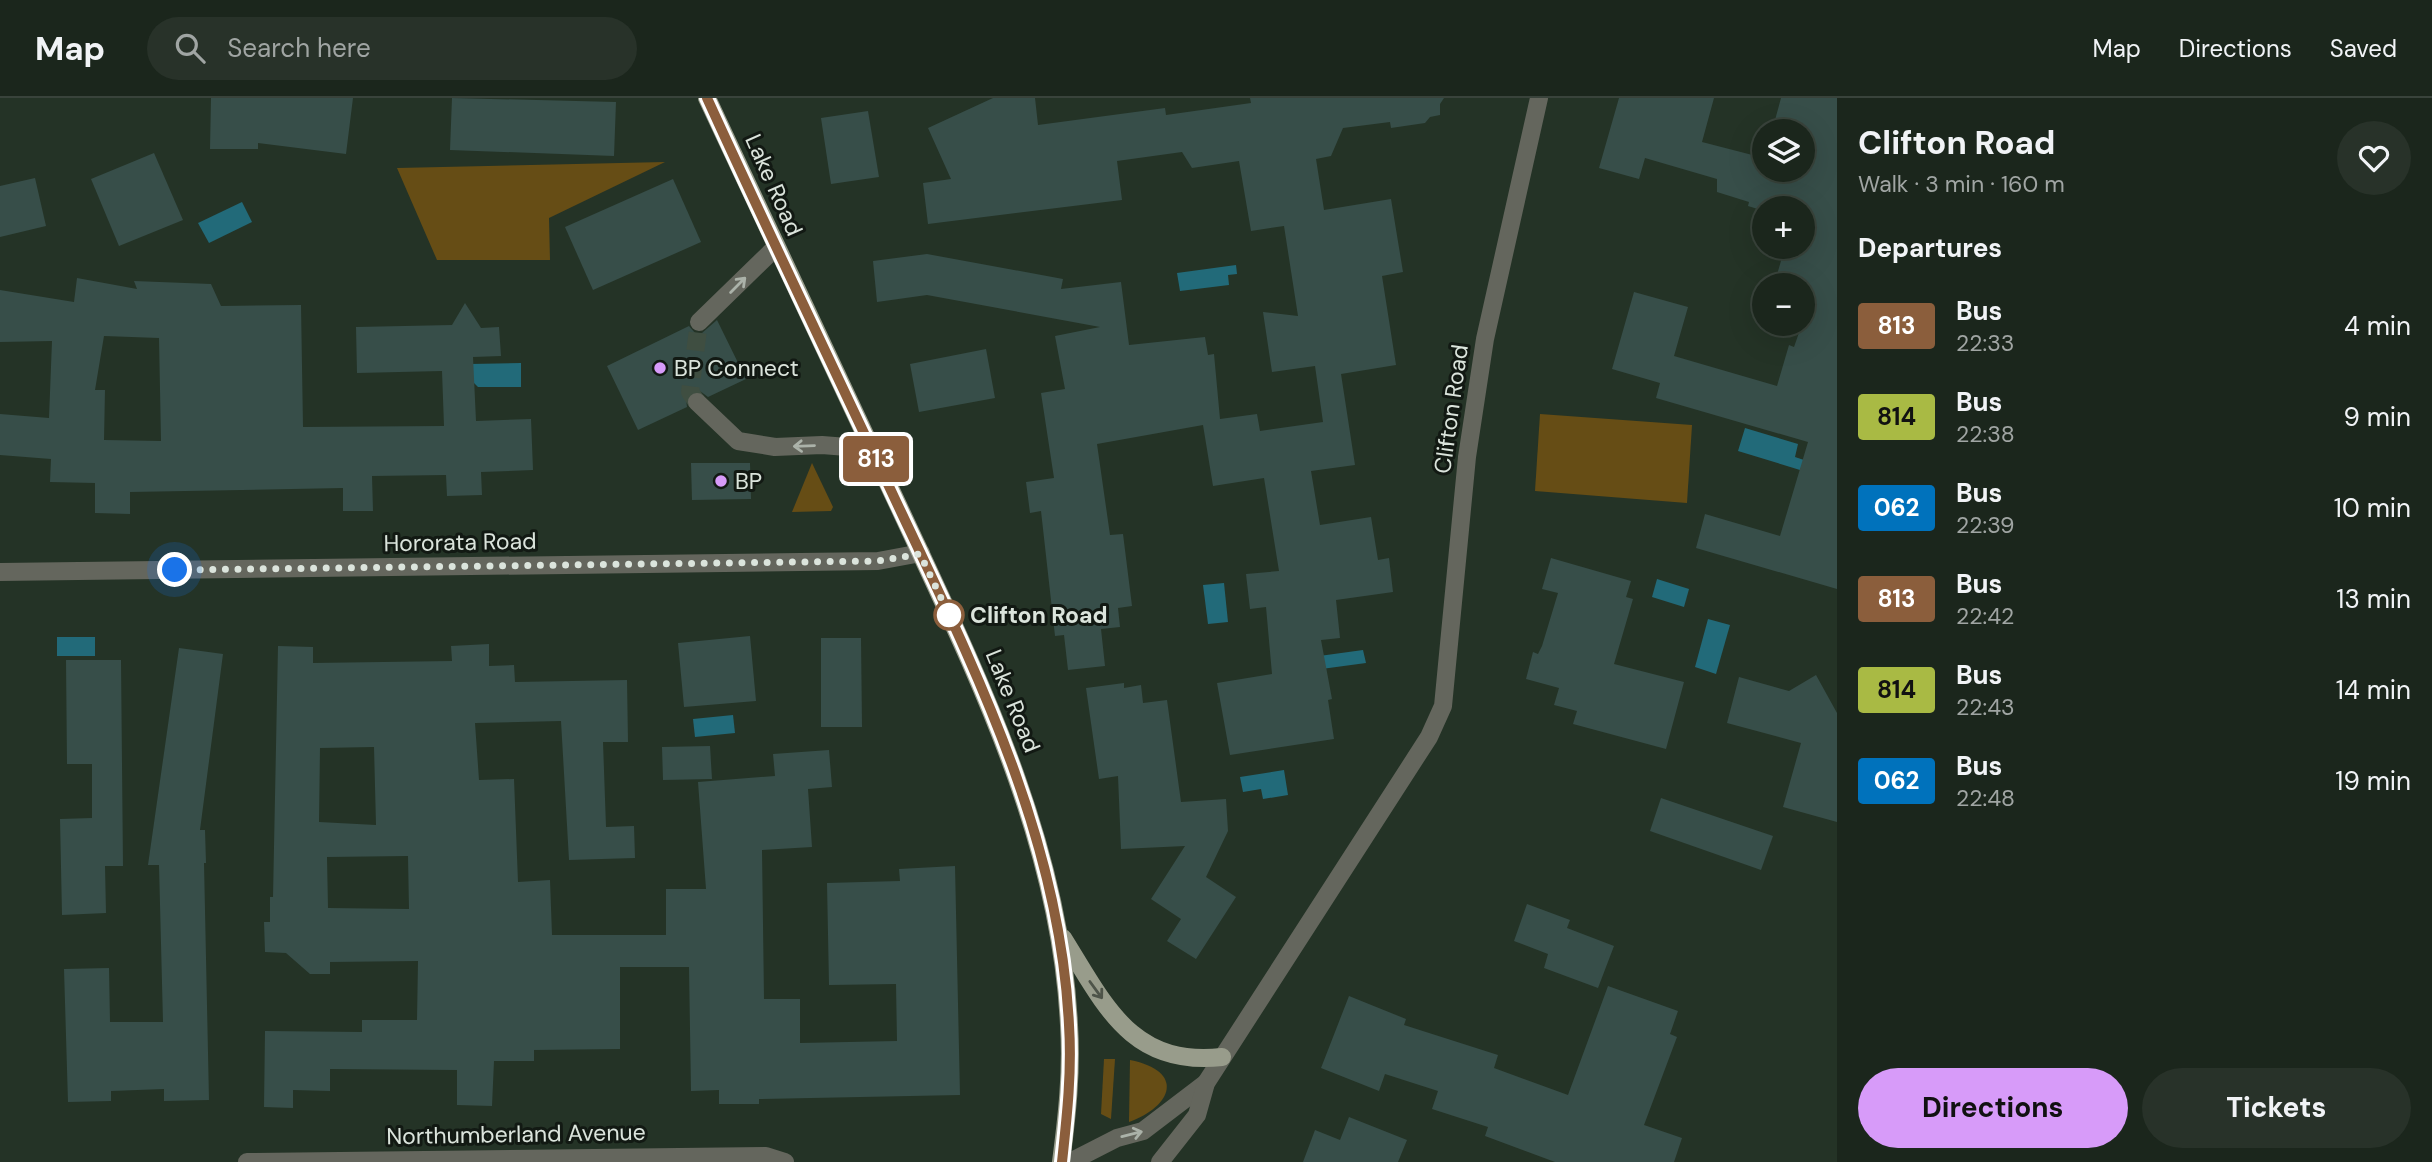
<!DOCTYPE html>
<meta charset="utf-8">
<style>
:root{--surface:#1b261c;--page:#283229;--text:#f1f3f6;--muted:#a0a5a3;--line:#39433b;--accent:#d79bf9}
body{margin:0;font-family:"DM Sans",sans-serif;background:var(--page);color:var(--text);height:100vh;display:flex;flex-direction:column;font-size:26px;white-space:nowrap}
*{box-sizing:border-box;margin:0}
p{font-size:23px;color:var(--muted)}
.icon{flex:none;width:38px;height:38px;fill:none;stroke:currentColor;stroke-width:2;stroke-linecap:round;stroke-linejoin:round}
.map{position:relative;flex:1;overflow:hidden}
.panel{display:flex;flex-direction:column;background:var(--surface);width:595px}
.panel>*{flex:none}
.badge{padding:0 14px;border-radius:5px;font-size:24px;line-height:46px}
.buttons{position:absolute;left:1752px;top:21px;display:grid;gap:14px}
.buttons a{display:grid;place-items:center;width:63px;height:63px;border-radius:50%;background:var(--surface);box-shadow:0 7px 28px #0002,0 0 0 2px var(--line);font-size:35px}
.you{position:absolute;width:35px;height:35px;margin:-18px;border:5px solid #fff;border-radius:50%;background:#1a73e8;box-shadow:0 0 0 10px #1a73e833}
.map>.badge{position:absolute;translate:-50% -50%;box-shadow:0 0 0 4px #fff}
h2{padding:0 21px;font-size:26px;line-height:63px}
.round{display:grid;place-items:center;flex:none;width:74px;height:74px;border-radius:37px;background:var(--page)}
.headline{display:flex;align-items:center;justify-content:space-between;height:119px;padding:0 21px}
h1{font-size:33px;font-weight:700;line-height:52px}
.cta{display:flex;gap:14px;margin-top:auto;padding:14px 21px}
.cta a{flex:1;height:80px;border-radius:42px;background:var(--accent);color:#111;font-size:28px;font-weight:700;line-height:80px;text-align:center}
.cta a+a{background:var(--page);color:var(--text)}
ul{padding:0;list-style:none}
li{display:flex;align-items:center;gap:21px;height:91px;padding:0 21px}
li div{flex:1}
li b{display:block;font-size:26px}
li em{font-style:normal}
li .badge{min-width:77px;font-weight:700;text-align:center}
header{display:flex;align-items:center;gap:42px;box-sizing:border-box;height:98px;padding:0 35px;background:var(--surface);border-bottom:2px solid var(--line)}
header strong{font-size:33px}
nav{display:flex;gap:38px;margin-inline-start:auto;font-size:24px}
.search{width:490px;height:63px;background:var(--page);display:flex;align-items:center;gap:18px;box-sizing:border-box;padding:0 24px;border-radius:38px;color:var(--muted);font-size:26px}
main{display:flex;flex:1;min-height:0}
.map>svg:first-child{display:block}
.green{fill:#664d15}
.water{fill:#226a79}
.building{fill:#374e49;fill-rule:evenodd}
.lines{fill:none;stroke-linecap:round;stroke-linejoin:round}
.minor-tunnel{stroke:#3f4e41;stroke-width:18;stroke-dasharray:18 9;stroke-linecap:butt}
.minor{stroke:#64665d;stroke-width:18}
.major{stroke:#989c8b;stroke-width:18}
.oneway{stroke:#abb2a9}
.oneway2{stroke:#4e5449}
.line-casing{stroke:#fff;stroke-width:16}
.line{stroke:#8b5e3c;stroke-width:10}
.walk{stroke:#dbe4dc;stroke-width:7;stroke-dasharray:0 12.6}
.poi-dot{fill:#d79bf9;stroke:#121913;stroke-width:2.5}
.stop-dot{fill:#fff;stroke:#8b5e3c;stroke-width:3.5}
.labels{text-anchor:middle;stroke-width:6;stroke-linejoin:round;paint-order:stroke}
.street-label{font-size:23px;fill:#dbe4dc;stroke:#121913}
.poi-label{font-size:23px;fill:#dbe4dc;stroke:#121913;text-anchor:start}
.stop-label{font-size:23px;font-weight:bold;fill:#dbe4dc;stroke:#121913;text-anchor:start}
</style>
<header>
<strong>Map</strong>
<div class="search"><svg class="icon" aria-label="search" viewBox="0 0 24 24"><circle cx="10" cy="10" r="6"/><path d="M15 15l6 6"/></svg>Search here</div>
<nav><a>Map</a><a>Directions</a><a>Saved</a></nav>
</header>
<main>
<div class="map">
<svg width="1837" height="1064" viewBox="0 0 1837 1064">
<rect width="100%" height="100%" fill="#243326"/>
<!-- green -->
<g class="green">
<path d="M665,64L549,120L550,162H437L397,70Z"/>
<path d="M1540,316L1692,327L1687,405L1535,393Z"/>
<path d="M812,365L833,409L831,413L792,414Z"/>
<path d="M1104,961H1115L1111,1021L1101,1016Z"/>
<path d="M1130,962C1185,973 1173,1008 1129,1024Z"/>
</g>
<!-- water -->
<g class="water">
<path d="M242,104L252,124L209,145L198,125Z"/>
<path d="M1236,167L1237,176L1228,177L1229,187L1180,193L1177,175Z"/>
<path d="M521,265V289H478L470,281V266Z"/>
<path d="M1745,330L1798,346L1795,359L1804,362L1800,372L1738,353Z"/>
<path d="M1657,481L1689,491L1684,509L1652,499Z"/>
<path d="M1224,485L1228,524L1208,526L1203,487Z"/>
<path d="M1708,521L1730,527L1716,576L1695,569Z"/>
<rect x="57" y="539" width="38" height="19"/>
<path d="M1363,552L1366,565L1314,572L1312,559Z"/>
<path d="M733,617L735,635L695,639L693,621Z"/>
<path d="M1284,672L1288,697L1263,701L1261,691L1243,694L1240,679Z"/>
</g>
<!-- building -->
<g class="building">
<path d="M211,0H353L346,56L258,45V51H210Z"/>
<path d="M452,0L616,4L614,58L450,52Z"/>
<path d="M993,0H1035L1038,27L1165,10L1166,17L1251,5L1250,0H1444L1440,6V17L1430,19L1425,25L1391,30L1390,24L1343,30L1331,58L1316,61L1324,112L1391,101L1403,174L1382,178L1396,267L1341,276L1355,367L1311,373L1320,427L1371,419L1378,462L1389,460L1393,494L1336,502L1340,540L1321,542L1332,601L1328,602L1334,641L1230,657L1217,585L1272,576L1266,509L1250,511L1246,476L1279,473L1264,380L1213,388L1203,327L1097,346L1110,437L1123,436L1132,508L1118,510L1120,529L1101,531L1105,568L1068,572L1064,537L1055,538L1041,413L1030,415L1026,384L1054,380L1041,295L1065,291L1055,238L1100,229L927,197L877,204L873,163L927,156L1063,181L1061,191L1121,184L1129,247L1205,239L1208,257L1214,256L1220,321L1257,316L1260,333L1323,324L1315,268L1272,274L1263,214L1298,218L1284,128L1251,133L1239,63L1192,70L1182,54L1117,63L1122,102L928,126L923,85L951,81L928,30Z"/>
<path d="M1619,0H1714L1702,44L1764,60V72H1802V33H1772L1781,0H1837V491L1696,450L1705,416L1780,438L1808,344L1656,300L1660,285L1612,271L1634,194L1688,209L1674,258L1777,288L1789,247L1794,249L1802,226L1811,187H1774L1785,149H1802V110L1764,113L1748,108L1749,104L1717,94V81L1645,60L1639,81L1599,70Z"/>
<path d="M868,13L879,79L831,86L821,20Z"/>
<path d="M154,55L183,122L119,148L91,81Z"/>
<path d="M35,80L46,128L0,139V88Z"/>
<path d="M673,81L701,144L593,192L565,129Z"/>
<path d="M77,180L137,191L134,183L211,186L221,208L301,207L303,329L444,328L442,273L357,275L356,229L452,227L465,205L481,230L499,229L501,258L473,259L476,323L531,321L533,372L481,374L482,397L447,398L446,377L372,378L373,413H343V390L130,394V416L95,415V385L50,384L51,361L0,357V316L49,320L52,243L0,244V192L74,204ZM104,238L159,240L161,343L104,342L105,292H95Z"/>
<path d="M717,222L746,281L708,299L700,293H693L686,301L687,309L638,332L607,268L689,228L695,235H702Z"/>
<path d="M986,251L995,300L919,314L910,266Z"/>
<path d="M691,365H750L751,401L692,402Z"/>
<path d="M1551,460L1631,483L1626,499L1633,501L1614,566L1684,584L1666,651L1573,626L1577,613L1554,607L1559,590L1526,581L1533,554L1538,556L1542,548L1558,495L1542,491Z"/>
<path d="M750,538L756,603L684,609L678,545Z"/>
<path d="M821,540H861L862,629H821Z"/>
<path d="M489,546V568L514,567L515,584L627,582L628,644H603L606,729L634,728L635,760L569,762L561,623L475,625L479,682L514,681L518,784L550,782L552,837H666V791H706L698,684L775,678L773,656L829,652L832,689L808,691L812,749L762,752L764,901H800V945L897,943L896,886L829,887L827,785L900,783L899,771L955,768L960,997L759,1001V1006H719V992L691,993L689,869H620V951L534,952V963H494L492,1008L457,1007V972L330,971V993L293,992V1010L264,1009L265,933L362,934V922H417L418,863L330,864V876H310L286,855L265,854L264,824H270V799H273L278,548L313,549V565L452,563L451,548ZM374,649L376,727L319,724L320,650ZM408,758L409,811L328,810L327,759Z"/>
<path d="M179,550L223,556L200,732H205L206,765H204L209,1002L164,1003V991L111,993V1003L68,1004L64,871L109,870L110,924H163L159,767H148Z"/>
<path d="M66,562H121L123,768H105L106,815L62,817L60,721L92,720V666H67Z"/>
<path d="M1816,577L1837,615V724L1783,709L1801,645L1727,625L1739,579L1789,593Z"/>
<path d="M1124,585V590L1141,587L1143,605L1167,602L1181,704L1226,701L1228,733L1206,779L1236,799L1196,861L1167,843L1181,821L1151,801L1185,748L1121,751L1118,678L1099,681L1086,590Z"/>
<path d="M710,648L712,681L663,682L662,649Z"/>
<path d="M1661,700L1773,738L1761,772L1650,733Z"/>
<path d="M1527,806L1570,822L1567,830L1614,848L1598,890L1544,870L1548,856L1514,843Z"/>
<path d="M1608,888L1678,913L1670,936L1677,939L1644,1027L1682,1040L1674,1064H1555L1485,1038L1488,1029L1432,1011L1438,993L1385,976L1379,993L1321,970L1349,898L1406,921L1404,927L1498,957L1494,970L1568,997Z"/>
<path d="M1349,1019L1407,1042L1398,1064H1303L1315,1032L1340,1042Z"/>
</g>
<g class="lines">
<!-- minor-tunnel -->
<path class="minor-tunnel" d="M697,304L690,294L699,224"/>
<!-- minor -->
<g class="minor">
<path d="M699,224L775,150"/>
<path d="M697,304L738,343L775,349L822,347L872,351"/>
<path d="M0,474L878,463L921,455"/>
<path d="M247,1064L766,1058L785,1064"/>
<path d="M1070,1064L1117,1040L1143,1033L1206,985"/>
<path d="M1160,1064L1197,1017L1206,985L1429,639L1443,608L1467,359L1485,241L1539,0"/>
</g>
<!-- major -->
<g class="major">
<path d="M707,0C770,137 835,273 899,409C976,575 1060,741 1069,927C1072,973 1067,1018 1061,1064"/>
<path d="M1063,840C1105,907 1131,969 1222,959"/>
</g>
</g>
<!-- one-way arrows -->
<defs><path id="oneway-shaft" d="M-6 0H5M1.5-3L5.5 0L1.5 3" fill="none" stroke-width="1.6" stroke-linecap="round" stroke-linejoin="round" transform="scale(1.75)"/></defs>
<g class="oneway">
<use href="#oneway-shaft" transform="translate(738 187) rotate(-45)"/>
<use href="#oneway-shaft" transform="translate(804 348) rotate(178)"/>
<use href="#oneway-shaft" transform="translate(1132 1036) rotate(-14)"/>
</g>
<use class="oneway2" href="#oneway-shaft" transform="translate(1096 892) rotate(54)"/>
<g class="lines">
<defs>
<path id="line" d="M707,0C768,134 832,266 894,399C973,567 1060,738 1069,927C1072,973 1067,1018 1062,1064"/>
</defs>
<!-- line casing -->
<use href="#line" class="line-casing"/>
<!-- line -->
<use href="#line" class="line"/>
<!-- walk -->
<path class="walk" d="M175,472L878,463L920,456L953,525L949,517"/>
</g>
<!-- markers -->
<g class="poi-dot">
<circle cx="660" cy="270" r="7"/>
<circle cx="721" cy="383" r="7"/>
</g>
<circle class="stop-dot" cx="949" cy="517" r="14"/>
<g class="labels">
<!-- street labels -->
<g class="street-label">
<text transform="translate(774 87) rotate(66)" y="8">Lake Road</text>
<text transform="translate(1451 311) rotate(-82)" y="8">Clifton Road</text>
<text transform="translate(460 444) rotate(-1)" y="8">Hororata Road</text>
<text transform="translate(1013 603) rotate(68)" y="8">Lake Road</text>
<text transform="translate(516 1036) rotate(-1)" y="8">Northumberland Avenue</text>
</g>
<!-- poi labels -->
<g class="poi-label">
<text x="674" y="278">BP Connect</text>
<text x="735" y="391">BP</text>
</g>
<!-- stop labels -->
<g class="stop-label">
<text x="970" y="525">Clifton Road</text>
</g>
</g>
</svg>
<div class="buttons">
<a><svg class="icon" aria-label="layers" viewBox="0 0 24 24"><path d="M12 4l9 5-9 5-9-5zM3 14l9 5 9-5"/></svg></a>
<a>+</a>
<a>−</a>
</div>
<div class="you" style="left:175px;top:472px"></div>
<b class="badge" style="left:876px;top:361px;background:#8b5e3c;color:#fff">813</b>
</div>
<section class="panel">
<div class="headline"><div><h1>Clifton Road</h1><p>Walk · 3 min · 160 m</p></div><a class="round"><svg class="icon" aria-label="heart" viewBox="0 0 24 24"><path d="M12 20l-8-8c-3-5 5-10 8-4 3-6 11-1 8 4z"/></svg></a></div>
<h2>Departures</h2>
<ul>
<li><span class="badge" style="background:#8b5e3c;color:#fff">813</span><div><b>Bus</b><p>22:33</p></div><em>4 min</em></li>
<li><span class="badge" style="background:#a9ba44;color:#111">814</span><div><b>Bus</b><p>22:38</p></div><em>9 min</em></li>
<li><span class="badge" style="background:#0072bc;color:#fff">062</span><div><b>Bus</b><p>22:39</p></div><em>10 min</em></li>
<li><span class="badge" style="background:#8b5e3c;color:#fff">813</span><div><b>Bus</b><p>22:42</p></div><em>13 min</em></li>
<li><span class="badge" style="background:#a9ba44;color:#111">814</span><div><b>Bus</b><p>22:43</p></div><em>14 min</em></li>
<li><span class="badge" style="background:#0072bc;color:#fff">062</span><div><b>Bus</b><p>22:48</p></div><em>19 min</em></li>
</ul>
<div class="cta"><a>Directions</a><a>Tickets</a></div>
</section>
</main>
